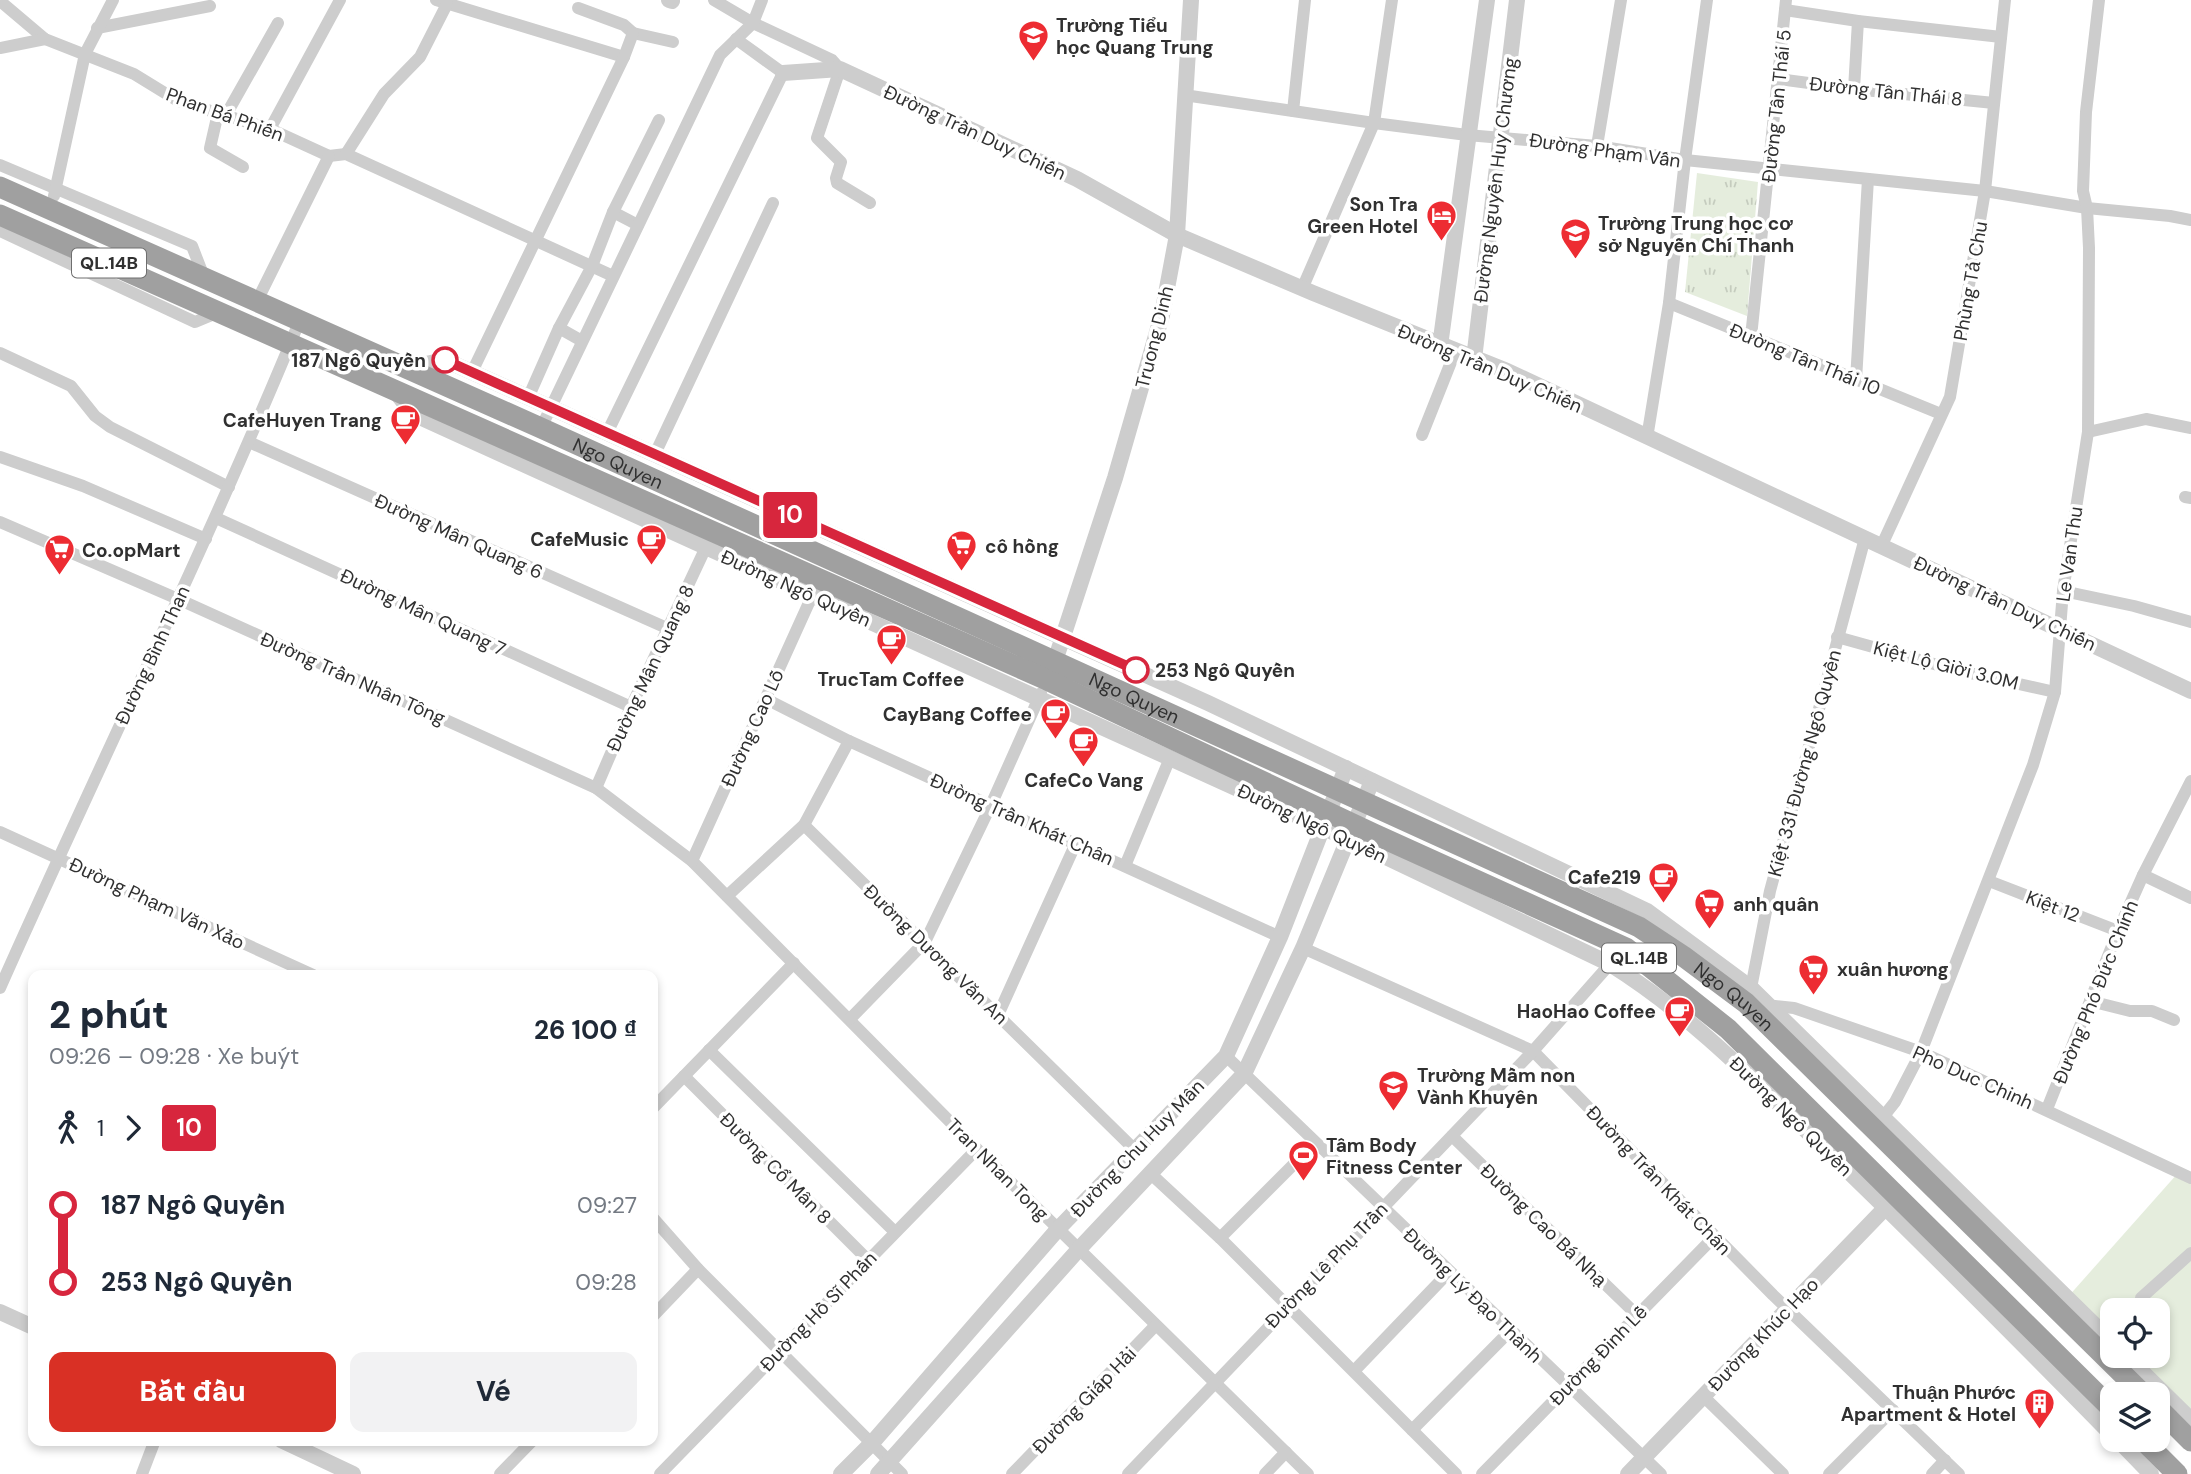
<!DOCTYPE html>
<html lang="vi">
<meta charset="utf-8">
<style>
:root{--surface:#fff;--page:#f2f2f3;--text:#1f2937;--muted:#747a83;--accent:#d93025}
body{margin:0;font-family:"DM Sans",sans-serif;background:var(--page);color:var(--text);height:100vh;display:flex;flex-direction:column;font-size:26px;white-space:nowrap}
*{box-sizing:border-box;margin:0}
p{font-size:23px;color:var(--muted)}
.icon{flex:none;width:38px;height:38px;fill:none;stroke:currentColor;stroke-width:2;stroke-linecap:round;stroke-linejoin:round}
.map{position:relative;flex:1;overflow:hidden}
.sheet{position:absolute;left:28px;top:970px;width:630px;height:476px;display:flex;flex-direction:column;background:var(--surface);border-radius:14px;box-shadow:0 4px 10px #0003}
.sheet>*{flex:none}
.badge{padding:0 14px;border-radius:5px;font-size:24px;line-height:46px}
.buttons{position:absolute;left:2100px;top:1298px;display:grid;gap:14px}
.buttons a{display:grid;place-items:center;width:70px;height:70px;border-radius:14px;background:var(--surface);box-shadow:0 4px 10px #0003;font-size:35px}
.map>.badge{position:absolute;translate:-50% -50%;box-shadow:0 0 0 4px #fff}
.legs{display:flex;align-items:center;gap:10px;height:77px;padding:0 21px;font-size:23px}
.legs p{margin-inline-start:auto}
.headline{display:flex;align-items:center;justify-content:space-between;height:119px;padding:0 21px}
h1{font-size:38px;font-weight:800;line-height:52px}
.action{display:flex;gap:14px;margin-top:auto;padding:14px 21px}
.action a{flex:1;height:80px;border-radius:14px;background:var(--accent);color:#fff;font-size:28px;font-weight:800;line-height:80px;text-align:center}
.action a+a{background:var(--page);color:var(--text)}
ul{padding:0 21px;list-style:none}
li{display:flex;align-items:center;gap:24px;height:77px;font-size:26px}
li i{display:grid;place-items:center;width:10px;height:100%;margin:0 9px;background:currentColor}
li i::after{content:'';width:18px;height:18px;margin:-9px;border:5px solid;border-radius:50%;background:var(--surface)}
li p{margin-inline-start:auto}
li:first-child i{background:linear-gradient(#0000 50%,currentColor 0)}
li:last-child i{background:linear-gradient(currentColor 50%,#0000 0)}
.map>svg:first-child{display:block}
.grass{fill:#e5eddd}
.park{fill:url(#park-tufts)}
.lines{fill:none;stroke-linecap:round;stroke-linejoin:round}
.minor{stroke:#cdcdcd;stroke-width:12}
.tertiary{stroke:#cdcdcd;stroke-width:16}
.trunk{stroke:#a0a0a0;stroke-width:21}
.line-1-casing{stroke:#fff;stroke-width:16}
.line-1{stroke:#d7263d;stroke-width:10}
.stop-1-dot{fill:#fff;stroke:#d7263d;stroke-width:3.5}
.labels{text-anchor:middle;stroke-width:7;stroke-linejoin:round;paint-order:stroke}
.shield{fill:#fff;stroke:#6e6e6e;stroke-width:2}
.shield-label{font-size:18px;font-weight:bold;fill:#303030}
.poi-label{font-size:19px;font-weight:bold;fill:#303030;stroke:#fff;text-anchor:start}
.street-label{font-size:19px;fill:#303030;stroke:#fff}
.stop-label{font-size:19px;font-weight:bold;fill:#303030;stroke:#fff;text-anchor:end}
</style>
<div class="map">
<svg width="2191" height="1474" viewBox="0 0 2191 1474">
<defs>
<pattern id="park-tufts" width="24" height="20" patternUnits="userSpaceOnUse" patternTransform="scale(1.75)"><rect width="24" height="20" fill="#e5eddd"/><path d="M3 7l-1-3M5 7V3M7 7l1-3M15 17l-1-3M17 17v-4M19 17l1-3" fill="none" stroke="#c5ccbe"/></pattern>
</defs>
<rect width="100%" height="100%" fill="#fff"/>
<!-- grass -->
<path class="grass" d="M2178,1173L2191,1179V1419L2127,1356H2158V1311H2112V1342L2067,1298Z"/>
<!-- park -->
<path class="park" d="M1697,173L1758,182L1747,316L1685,292Z"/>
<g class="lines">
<!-- minor -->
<g class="minor">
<path d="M436,0L624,57"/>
<path d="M714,0L753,23L832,60L840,69L817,138L841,162L836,178L837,183L870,203"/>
<path d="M0,1L45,39L134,74L178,101L270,129L329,156L346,154L613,276"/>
<path d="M578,8L624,25L633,33"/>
<path d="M1785,10L1858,21L2001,37"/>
<path d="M97,28L210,6"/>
<path d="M633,33L673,42"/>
<path d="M0,48L45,39"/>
<path d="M1778,79L1854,89L1994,103"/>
<path d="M1854,89L1858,21"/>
<path d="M1184,95L1374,123L1467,135L1597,146L1685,160L1985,191L2087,208L2170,216L2191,220"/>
<path d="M1293,111L1305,0"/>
<path d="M218,113L210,148L243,167"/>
<path d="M226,115L278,23"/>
<path d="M270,129L340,0"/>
<path d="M1597,146L1621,0"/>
<path d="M346,154L384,94L420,57L447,4"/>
<path d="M0,165L192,246L204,277"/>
<path d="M54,196L85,54L113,0"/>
<path d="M613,212L638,225"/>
<path d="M0,231L195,322L219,312"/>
<path d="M1302,289L1374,123L1392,0"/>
<path d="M257,301L329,156"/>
<path d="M1669,303L1941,414"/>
<path d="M559,328L582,341"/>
<path d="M1751,337L1786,0"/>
<path d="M0,353L71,386L95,416L110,427L229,487"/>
<path d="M472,372L624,57L633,33"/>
<path d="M1856,380L1868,179"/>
<path d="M528,398L559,328L592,266L613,212L659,120"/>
<path d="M541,428L720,55L753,23L762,0"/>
<path d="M2088,432L2146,419L2191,428"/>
<path d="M607,433L783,73L736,39"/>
<path d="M1422,435L1455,352"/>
<path d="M1647,438L1669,303L1685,160L1707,0"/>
<path d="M249,442L669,629"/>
<path d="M655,454L773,203"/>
<path d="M0,457L83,486L206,539"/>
<path d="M2185,497L2191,498"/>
<path d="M216,518L631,707"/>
<path d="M0,522L178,599L596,788L692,861L977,1149L1308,1474"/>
<path d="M1881,547L1950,397L1985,191L2005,0"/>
<path d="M2063,591L2134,606L2191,622"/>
<path d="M1837,637L1952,669L2055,692"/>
<path d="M766,699L849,741L1280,937"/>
<path d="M596,788L631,707L706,547"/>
<path d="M804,825L1135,1150"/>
<path d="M0,832L313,975"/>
<path d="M692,861L812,596"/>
<path d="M1125,866L1170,758"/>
<path d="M2143,875L2191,898"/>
<path d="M1989,881L2118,931"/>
<path d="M727,896L804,825L849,741"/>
<path d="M1303,948L1533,1051L1773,1295L1959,1474"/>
<path d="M0,988C99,765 207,546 300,320"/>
<path d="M1751,988L1770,891L1865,538"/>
<path d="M2090,1001L2130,1011H2152L2174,1020"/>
<path d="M1765,1005L1794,1008L1921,1052L2191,1178"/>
<path d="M998,1015L1076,843"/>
<path d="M850,1019L925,942L991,805L1041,693"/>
<path d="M709,1050L895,1232"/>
<path d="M1226,1056L1661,1474"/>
<path d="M684,1076L868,1260"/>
<path d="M653,1108L794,963"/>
<path d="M2047,1109L2118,931L2143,875L2191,781"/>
<path d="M1883,1117L1895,1102L1921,1052L2033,765L2055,692L2063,591L2088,432L2089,248L2087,208L2083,191L2086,112L2099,0"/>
<path d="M1452,1136L1637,1315"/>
<path d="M1151,1174L1220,1238L1456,1474"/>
<path d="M653,1218L698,1269L902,1474"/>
<path d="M1220,1238L1315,1143"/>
<path d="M2141,1298L2191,1253"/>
<path d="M653,1316L698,1269"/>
<path d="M1354,1371L1449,1272"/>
<path d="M1703,1396L1783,1474"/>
<path d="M1412,1430L1510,1331"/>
<path d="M142,1474L155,1440"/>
<path d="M500,1474L533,1440"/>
<path d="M660,1474L977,1149"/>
<path d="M1012,1474L1155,1326"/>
<path d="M1128,1474L1533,1051L1610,964"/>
<path d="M1265,1474L1286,1452"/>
<path d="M1482,1474L1714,1237"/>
<path d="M1829,1474L1893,1410"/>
<path d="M1932,1474L1945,1460"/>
</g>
<!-- tertiary -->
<g class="tertiary">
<path d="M669,0L672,1"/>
<path d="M783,73L840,69L1077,179L1177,235L1313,293L1507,371L2191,691"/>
<path d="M1440,346L1487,0"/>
<path d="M1474,359L1517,0"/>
<path d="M406,368L445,360L1208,703L1647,911L1751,988L2112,1342"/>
<path d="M396,392L413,414L1348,839L1610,964C1690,1014 1755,1081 1823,1147C1921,1241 2017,1338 2112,1435"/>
<path d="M1055,661L1115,478L1162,315L1177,235L1191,0"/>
<path d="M0,1312L33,1327"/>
<path d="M2126,1356L2191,1420"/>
<path d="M281,1440L353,1474"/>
<path d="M2118,1440L2151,1474"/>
<path d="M841,1474L872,1443L1058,1229L1226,1056L1280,937L1346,768"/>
<path d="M878,1474L1079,1249L1244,1074L1303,948L1372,781"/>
<path d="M1628,1474L1891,1202"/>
</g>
<!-- trunk -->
<g class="trunk">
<path id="s1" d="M0,187L541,428L1639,927L1683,956L1746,1003L2144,1395"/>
<path d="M0,215L1047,680L1374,834L1626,948L1728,1029L2112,1409"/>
<path d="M2158,1408L2191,1441"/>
<path d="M2143,1440L2177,1474"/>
</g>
</g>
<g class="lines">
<defs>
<path id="line-1" d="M445,360L1136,670"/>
</defs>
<!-- line-1 casing -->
<use href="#line-1" class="line-1-casing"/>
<!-- line-1 -->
<use href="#line-1" class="line-1"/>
</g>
<!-- icons -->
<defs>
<symbol id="school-pin" viewBox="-11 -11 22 30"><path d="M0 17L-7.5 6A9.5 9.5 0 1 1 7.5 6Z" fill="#ed2c32" stroke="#fff"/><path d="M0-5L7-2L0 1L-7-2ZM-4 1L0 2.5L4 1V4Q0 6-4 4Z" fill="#fff"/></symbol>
<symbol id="hotel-pin" viewBox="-11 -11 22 30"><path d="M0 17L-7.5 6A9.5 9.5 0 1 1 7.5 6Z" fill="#ed2c32" stroke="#fff"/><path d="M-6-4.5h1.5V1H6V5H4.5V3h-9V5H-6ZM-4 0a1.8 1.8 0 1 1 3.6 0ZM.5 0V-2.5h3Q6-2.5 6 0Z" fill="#fff"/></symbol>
<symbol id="cafe-pin" viewBox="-11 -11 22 30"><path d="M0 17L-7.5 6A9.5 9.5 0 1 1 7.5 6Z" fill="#ed2c32" stroke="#fff"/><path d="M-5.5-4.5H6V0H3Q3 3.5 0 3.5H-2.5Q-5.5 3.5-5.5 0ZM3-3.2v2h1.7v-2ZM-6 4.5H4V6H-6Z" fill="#fff"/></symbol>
<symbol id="supermarket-pin" viewBox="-11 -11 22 30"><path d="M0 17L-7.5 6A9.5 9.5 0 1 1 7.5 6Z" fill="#ed2c32" stroke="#fff"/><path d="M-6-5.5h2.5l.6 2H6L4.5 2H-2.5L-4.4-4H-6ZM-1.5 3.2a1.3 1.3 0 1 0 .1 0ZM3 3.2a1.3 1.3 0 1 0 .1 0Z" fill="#fff"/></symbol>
<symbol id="stadium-pin" viewBox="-11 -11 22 30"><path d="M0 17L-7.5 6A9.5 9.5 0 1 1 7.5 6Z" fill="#ed2c32" stroke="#fff"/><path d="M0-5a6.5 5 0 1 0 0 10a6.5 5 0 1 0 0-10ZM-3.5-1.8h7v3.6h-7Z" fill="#fff"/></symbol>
<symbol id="building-pin" viewBox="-11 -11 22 30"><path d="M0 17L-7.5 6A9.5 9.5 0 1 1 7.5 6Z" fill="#ed2c32" stroke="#fff"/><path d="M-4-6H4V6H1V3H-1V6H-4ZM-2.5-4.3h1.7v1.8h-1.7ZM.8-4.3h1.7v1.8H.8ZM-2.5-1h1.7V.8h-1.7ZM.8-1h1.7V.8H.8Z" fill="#fff"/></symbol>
</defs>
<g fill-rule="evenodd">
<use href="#school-pin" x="1016" y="18" width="35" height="47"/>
<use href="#hotel-pin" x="1424" y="198" width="35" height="47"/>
<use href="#school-pin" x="1558" y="216" width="35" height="47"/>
<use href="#cafe-pin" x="388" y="402" width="35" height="47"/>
<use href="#cafe-pin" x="634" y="522" width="35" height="47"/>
<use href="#supermarket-pin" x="944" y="528" width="35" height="47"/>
<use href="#supermarket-pin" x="42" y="532" width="35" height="47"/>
<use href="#cafe-pin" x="874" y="622" width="35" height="47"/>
<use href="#cafe-pin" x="1038" y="696" width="35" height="47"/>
<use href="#cafe-pin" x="1066" y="724" width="35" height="47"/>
<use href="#cafe-pin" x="1646" y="860" width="35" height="47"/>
<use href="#supermarket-pin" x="1692" y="886" width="35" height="47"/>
<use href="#supermarket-pin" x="1796" y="952" width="35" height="47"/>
<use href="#cafe-pin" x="1662" y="994" width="35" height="47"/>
<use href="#school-pin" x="1376" y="1068" width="35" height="47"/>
<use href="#stadium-pin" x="1286" y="1138" width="35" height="47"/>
<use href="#building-pin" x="2022" y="1386" width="35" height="47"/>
</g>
<!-- markers -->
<g class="stop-1-dot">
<circle cx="445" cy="360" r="12"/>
<circle cx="1136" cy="670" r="12"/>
</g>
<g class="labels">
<!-- shield labels -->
<g class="shield">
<rect x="72" y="248.5" width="74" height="29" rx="5"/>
<rect x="1602" y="943.5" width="74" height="29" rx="5"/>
</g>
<g class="shield-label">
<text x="109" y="269">QL.14B</text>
<text x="1639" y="964">QL.14B</text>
</g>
<!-- poi labels -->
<g class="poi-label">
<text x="1056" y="32">Trường Tiểu<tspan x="1056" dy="22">học Quang Trung</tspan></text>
<text x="1418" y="211" text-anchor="end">Son Tra<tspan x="1418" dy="22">Green Hotel</tspan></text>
<text x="1598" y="230">Trường Trung học cơ<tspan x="1598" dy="22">sở Nguyễn Chí Thanh</tspan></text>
<text x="382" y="427" text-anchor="end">CafeHuyen Trang</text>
<text x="629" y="546" text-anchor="end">CafeMusic</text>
<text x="985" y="553">cô hồng</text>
<text x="82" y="557">Co.opMart</text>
<text x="891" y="686" text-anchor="middle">TrucTam Coffee</text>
<text x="1032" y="721" text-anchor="end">CayBang Coffee</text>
<text x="1084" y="787" text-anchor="middle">CafeCo Vang</text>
<text x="1641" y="884" text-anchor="end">Cafe219</text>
<text x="1733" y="911">anh quân</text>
<text x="1837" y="976">xuân hương</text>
<text x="1656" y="1018" text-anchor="end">HaoHao Coffee</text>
<text x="1417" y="1082">Trường Mầm non<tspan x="1417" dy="22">Vành Khuyên</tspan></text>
<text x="1326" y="1152">Tâm Body<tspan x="1326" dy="22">Fitness Center</tspan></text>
<text x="2016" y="1399" text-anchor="end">Thuận Phước<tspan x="2016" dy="22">Apartment &amp; Hotel</tspan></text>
</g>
<!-- street labels -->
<g class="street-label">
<text transform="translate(1886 91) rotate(6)" y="7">Đường Tân Thái 8</text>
<text transform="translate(1776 106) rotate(-84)" y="7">Đường Tân Thái 5</text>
<text transform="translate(225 114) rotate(20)" y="7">Phan Bá Phiến</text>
<text transform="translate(975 132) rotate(25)" y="7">Đường Trần Duy Chiến</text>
<text transform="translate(1605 150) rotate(8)" y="7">Đường Phạm Vấn</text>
<text transform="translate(1495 180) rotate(-83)" y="7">Đường Nguyễn Huy Chương</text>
<text transform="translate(1970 281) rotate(-80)" y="7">Phùng Tả Chu</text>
<text transform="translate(1154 337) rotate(-76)" y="7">Truong Dinh</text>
<text transform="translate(1805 359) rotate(22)" y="7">Đường Tân Thái 10</text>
<text transform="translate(1490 368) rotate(23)" y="7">Đường Trần Duy Chiến</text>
<text dy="7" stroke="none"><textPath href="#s1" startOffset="677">Ngo Quyen</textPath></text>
<text transform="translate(459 536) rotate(24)" y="7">Đường Mân Quang 6</text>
<text transform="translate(2069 554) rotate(-82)" y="7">Le Van Thu</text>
<text transform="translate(796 588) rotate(24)" y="7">Đường Ngô Quyền</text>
<text transform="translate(2005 603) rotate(25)" y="7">Đường Trần Duy Chiến</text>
<text transform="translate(423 612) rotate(25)" y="7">Đường Mân Quang 7</text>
<text transform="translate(152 655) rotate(-65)" y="7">Đường Bình Than</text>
<text transform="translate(1946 665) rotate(14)" y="7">Kiệt Lộ Giời 3.0M</text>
<text transform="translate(650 668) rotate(-65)" y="7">Đường Mân Quang 8</text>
<text transform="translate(353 678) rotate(24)" y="7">Đường Trần Nhân Tông</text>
<text dy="7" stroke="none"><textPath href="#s1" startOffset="1244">Ngo Quyen</textPath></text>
<text transform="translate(752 728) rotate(-66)" y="7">Đường Cao Lỗ</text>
<text transform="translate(1804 763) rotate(-75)" y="7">Kiệt 331 Đường Ngô Quyền</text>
<text transform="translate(1022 819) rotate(24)" y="7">Đường Trần Khát Chân</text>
<text transform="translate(1312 823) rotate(25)" y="7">Đường Ngô Quyền</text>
<text transform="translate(157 903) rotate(25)" y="7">Đường Phạm Văn Xảo</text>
<text transform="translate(2053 906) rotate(21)" y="7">Kiệt 12</text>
<text transform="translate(936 954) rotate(44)" y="7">Đường Dương Văn An</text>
<text transform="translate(2095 992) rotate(-68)" y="7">Đường Phó Đức Chính</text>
<text dy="7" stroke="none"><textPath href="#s1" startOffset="1916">Ngo Quyen</textPath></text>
<text transform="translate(1973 1077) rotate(24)" y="7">Pho Duc Chinh</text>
<text transform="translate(1791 1116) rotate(44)" y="7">Đường Ngô Quyền</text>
<text transform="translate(1137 1148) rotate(-46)" y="7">Đường Chu Huy Mân</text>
<text transform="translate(776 1168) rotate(45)" y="7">Đường Cổ Mân 8</text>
<text transform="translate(998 1169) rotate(45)" y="7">Tran Nhan Tong</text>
<text transform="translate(1659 1180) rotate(46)" y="7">Đường Trần Khát Chân</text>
<text transform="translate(1544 1225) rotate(44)" y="7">Đường Cao Bá Nhạ</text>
<text transform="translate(1326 1265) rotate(-46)" y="7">Đường Lê Phụ Trần</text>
<text transform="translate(1473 1295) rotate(44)" y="7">Đường Lý Đạo Thành</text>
<text transform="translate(818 1311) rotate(-46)" y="7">Đường Hồ Sĩ Phấn</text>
<text transform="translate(1763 1334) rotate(-46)" y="7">Đường Khúc Hạo</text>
<text transform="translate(1598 1355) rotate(-46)" y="7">Đường Đinh Lễ</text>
<text transform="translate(1084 1400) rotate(-46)" y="7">Đường Giáp Hải</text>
</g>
<!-- stop labels -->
<g class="stop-label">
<text x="426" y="367">187 Ngô Quyền</text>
<text x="1155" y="677" text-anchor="start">253 Ngô Quyền</text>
</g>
</g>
</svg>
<div class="buttons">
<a><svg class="icon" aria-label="locate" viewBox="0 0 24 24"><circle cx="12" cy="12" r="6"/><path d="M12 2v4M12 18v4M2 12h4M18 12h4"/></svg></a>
<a><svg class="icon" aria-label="layers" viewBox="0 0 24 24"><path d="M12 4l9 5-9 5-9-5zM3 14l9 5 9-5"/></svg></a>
</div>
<b class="badge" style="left:790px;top:515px;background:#d7263d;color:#fff">10</b>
<section class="sheet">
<div class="headline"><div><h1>2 phút</h1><p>09:26 – 09:28 · Xe buýt</p></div><b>26 100 ₫</b></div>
<div class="legs"><svg class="icon" aria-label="walk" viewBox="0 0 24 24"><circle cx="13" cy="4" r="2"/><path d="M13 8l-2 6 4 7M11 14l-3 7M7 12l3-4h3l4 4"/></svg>1<svg class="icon" aria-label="forward" viewBox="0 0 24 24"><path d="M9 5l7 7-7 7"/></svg><b class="badge" style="background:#d7263d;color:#fff">10</b></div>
<ul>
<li><i style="color:#d7263d"></i><b>187 Ngô Quyền</b><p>09:27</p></li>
<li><i style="color:#d7263d"></i><b>253 Ngô Quyền</b><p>09:28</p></li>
</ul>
<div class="action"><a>Bắt đầu</a><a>Vé</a></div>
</section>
</div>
